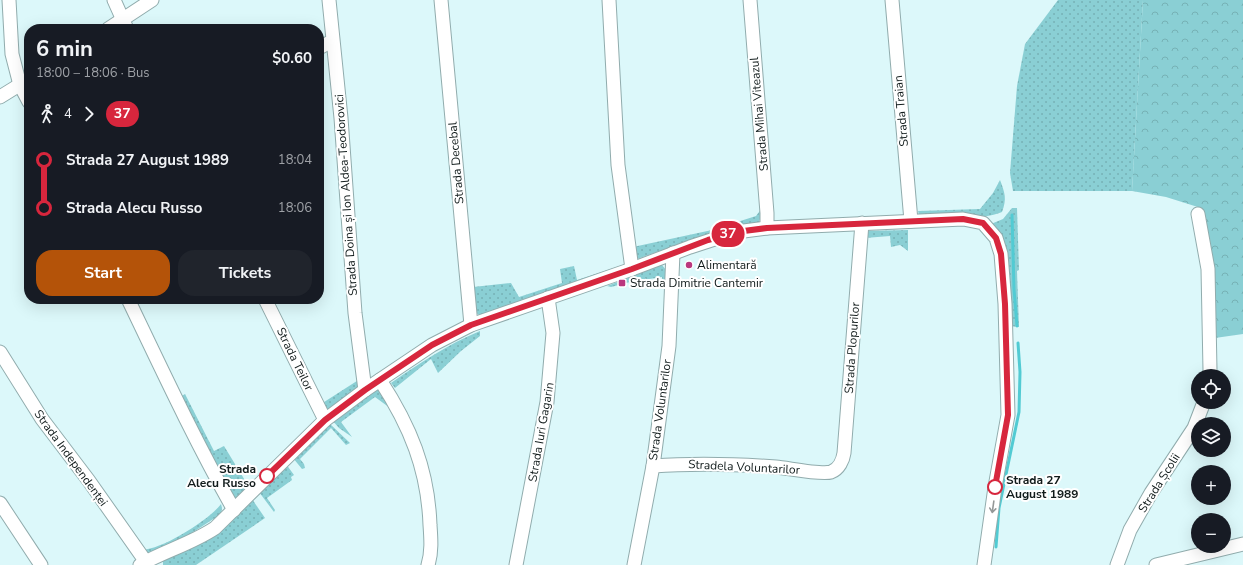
<!DOCTYPE html>
<meta charset="utf-8">
<style>
:root{--surface:#171b24;--page:#20242c;--text:#f1f3f6;--muted:#9ea1a6;--accent:#b45309}
body{margin:0;font-family:"Nunito Sans",sans-serif;background:var(--page);color:var(--text);height:100vh;display:flex;flex-direction:column;font-size:15px;white-space:nowrap}
*{box-sizing:border-box;margin:0}
p{font-size:13px;color:var(--muted)}
.icon{flex:none;width:22px;height:22px;fill:none;stroke:currentColor;stroke-width:2;stroke-linecap:round;stroke-linejoin:round}
.map{position:relative;flex:1;overflow:hidden}
.panel{position:absolute;left:24px;top:24px;width:300px;height:280px;display:flex;flex-direction:column;background:var(--surface);border-radius:16px;box-shadow:0 4px 16px #0002}
.panel>*{flex:none}
.badge{padding:0 8px;border-radius:13px;font-size:14px;line-height:26px}
.buttons{position:absolute;left:1191px;top:369px;display:grid;gap:8px}
.buttons a{display:grid;place-items:center;width:40px;height:40px;border-radius:50%;background:var(--surface);box-shadow:0 4px 16px #0002;font-size:20px}
.map>.badge{position:absolute;translate:-50% -50%;box-shadow:0 0 0 2px #fff}
.legs{display:flex;align-items:center;gap:6px;height:44px;padding:0 12px;font-size:13px}
.legs p{margin-inline-start:auto}
.head{display:flex;align-items:center;justify-content:space-between;height:68px;padding:0 12px}
h1{font-size:22px;font-weight:700;line-height:30px}
.button{display:flex;gap:8px;margin-top:auto;padding:8px 12px}
.button a{flex:1;height:46px;border-radius:16px;background:var(--accent);color:#fff;font-size:16px;font-weight:700;line-height:46px;text-align:center}
.button a+a{background:var(--page);color:var(--text)}
ul{padding:0 12px;list-style:none}
li{display:flex;align-items:center;gap:14px;height:48px;font-size:15px}
li i{display:grid;place-items:center;width:6px;height:100%;margin:0 5px;background:currentColor}
li i::after{content:'';width:10px;height:10px;margin:-5px;border:3px solid;border-radius:50%;background:var(--surface)}
li p{margin-inline-start:auto}
li:first-child i{background:linear-gradient(#0000 50%,currentColor 0)}
li:last-child i{background:linear-gradient(currentColor 50%,#0000 0)}
.map>svg:first-child{display:block}
.green{fill:url(#green-dots)}
.forest{fill:url(#forest-crowns)}
.lines{fill:none;stroke-linecap:round;stroke-linejoin:round}
.stream{stroke:#52cbd3;stroke-width:3}
.minor-casing{stroke:#91acad;stroke-width:15}
.minor{stroke:#fff;stroke-width:13}
.oneway{stroke:#949898}
.line-1-casing{stroke:#fff;stroke-width:9}
.line-1{stroke:#d7263d;stroke-width:6}
.poi-dot{fill:#ba377e;stroke:#fff;stroke-width:1.5}
.stop-1-dot{fill:#fff;stroke:#d7263d;stroke-width:2}
.labels{text-anchor:middle;stroke-width:4;stroke-linejoin:round;paint-order:stroke}
.street-label{font-size:12px;fill:#111b1b;stroke:#fff}
.poi-label{font-size:12px;fill:#111b1b;stroke:#fff;text-anchor:start}
.stop-label{font-size:12px;font-weight:bold;fill:#111b1b;stroke:#fff;text-anchor:end}
</style>
<div class="map">
<svg width="1243" height="565" viewBox="0 0 1243 565">
<defs>
<pattern id="green-dots" width="8" height="8" patternUnits="userSpaceOnUse"><rect width="8" height="8" fill="#8acfd4"/><path d="M2 2h.1M6 6h.1" fill="none" stroke="#76b1b5" stroke-width="1.8" stroke-linecap="round"/></pattern>
<pattern id="forest-crowns" width="20" height="18" patternUnits="userSpaceOnUse"><rect width="20" height="18" fill="#8acfd4"/><path d="M2 6a3 3 0 1 1 6 0M12 15a3 3 0 1 1 6 0" fill="none" stroke="#76b1b5"/></pattern>
</defs>
<rect width="100%" height="100%" fill="#dcf8fa"/>
<!-- green -->
<g class="green">
<path d="M1058,0H1143L1132,191H1013L1010,173L1017,86L1025,44Z"/>
<path d="M1000,180C1005,193 1007,199 1002,212C980,221 943,217 919,215L918,211L980,209L993,193Z"/>
<path d="M762,208V213L759,222L722,229L637,259L633,247L712,230L756,216Z"/>
<path d="M1012,208H1017L1019,270L1017,271L1019,327L1010,326L991,224L1003,219Z"/>
<path d="M908,230V251L900,245L891,247L890,236L865,238L866,231Z"/>
<path d="M662,265L666,270L668,284H663L662,277L630,282L611,287L607,286Z"/>
<path d="M574,266L577,280L620,266L621,267L479,315L475,312L473,287L511,283L519,297L562,283L560,269Z"/>
<path d="M480,331V336L461,351L438,373L431,359L395,388L391,383C420,363 448,344 480,331Z"/>
<path d="M360,379L359,388L329,409H324L321,404Z"/>
<path d="M375,390H380L390,408L375,397L341,422L352,437L339,428L332,420Z"/>
<path d="M185,394L214,451L224,446L249,487L239,498H234L180,397Z"/>
<path d="M329,423L350,443L346,445L331,428L300,459L304,464L305,468L302,469L293,458Z"/>
<path d="M286,464L294,475L291,477L292,480L267,498L275,510L274,512L259,492Z"/>
<path d="M252,499L265,518L196,565H163V559Z"/>
<path d="M221,504L222,508L221,514L181,540L149,554L142,550C163,549 209,520 221,504Z"/>
</g>
<!-- forest -->
<path class="forest" d="M1143,0H1243V334L1215,338L1203,219L1201,208L1166,197L1132,191Z"/>
<g class="lines">
<!-- stream -->
<g class="stream">
<path d="M1012,215L1014,289L1017,326"/>
<path d="M996,547L999,508L1019,412L1020,372L1018,343"/>
</g>
<defs>
<g id="minor">
<path d="M9,0L12,54L20,85L29,102"/>
<path d="M114,0L127,29"/>
<path d="M329,0L341,118L355,313L365,390"/>
<path d="M441,0L471,325"/>
<path d="M609,0L618,165L632,269"/>
<path d="M750,0L767,213V228"/>
<path d="M892,0L911,221"/>
<path d="M108,29L152,0"/>
<path d="M319,48L332,41"/>
<path d="M0,97L29,79"/>
<path d="M1198,214L1208,269L1210,370L1209,376"/>
<path d="M128,299C162,370 195,441 234,510"/>
<path d="M265,299L325,420"/>
<path d="M0,352L42,419L89,481L146,562"/>
<path d="M380,380C410,426 428,469 430,525C431,539 432,552 428,565"/>
<path d="M653,466C694,463 734,464 776,467C788,468 821,475 831,472C839,469 843,460 844,453L862,223"/>
<path d="M0,503L41,565"/>
<path d="M140,565C164,551 191,544 215,528L325,420L365,390L432,345L471,325L632,269L690,247L736,232L767,228L963,219L983,223L996,238L1001,254L1005,304L1008,415L995,487L984,565"/>
<path d="M516,565L547,402L553,333L548,298"/>
<path d="M634,565L653,466L669,346L673,253"/>
<path d="M1117,565L1130,530L1151,493L1194,428L1204,402"/>
<path d="M1156,565L1243,544"/>
</g>
</defs>
<!-- minor casing -->
<use href="#minor" class="minor-casing"/>
<!-- minor -->
<use href="#minor" class="minor"/>
</g>
<!-- one-way arrows -->
<defs><path id="oneway-shaft" d="M-6 0H5M1.5-3L5.5 0L1.5 3" fill="none" stroke-width="1.6" stroke-linecap="round" stroke-linejoin="round"/></defs>
<use class="oneway" href="#oneway-shaft" transform="translate(993 507) rotate(98)"/>
<g class="lines">
<defs>
<path id="line-1" d="M267,476L325,420L365,390L432,345L471,325L632,269L708,240L736,232L767,228L963,219L983,223L996,238L1001,254L1005,304L1008,415L995,487"/>
</defs>
<!-- line-1 casing -->
<use href="#line-1" class="line-1-casing"/>
<!-- line-1 -->
<use href="#line-1" class="line-1"/>
</g>
<!-- markers -->
<g class="poi-dot">
<circle cx="689" cy="265" r="4"/>
<rect x="618" y="279" width="8" height="8" rx="2"/>
</g>
<g class="stop-1-dot">
<circle cx="267" cy="476" r="7"/>
<circle cx="995" cy="487" r="7"/>
</g>
<g class="labels">
<!-- street labels -->
<g class="street-label">
<text transform="translate(901 111) rotate(-95)" y="4">Strada Traian</text>
<text transform="translate(759 114) rotate(-95)" y="4">Strada Mihai Viteazul</text>
<text transform="translate(456 163) rotate(-95)" y="4">Strada Decebal</text>
<text transform="translate(346 195) rotate(-94)" y="4">Strada Doina și Ion Aldea-Teodorovici</text>
<text transform="translate(852 348) rotate(-86)" y="4">Strada Plopurilor</text>
<text transform="translate(295 359) rotate(64)" y="4">Strada Teilor</text>
<text transform="translate(660 410) rotate(-82)" y="4">Strada Voluntarilor</text>
<text transform="translate(541 432) rotate(-80)" y="4">Strada Iuri Gagarin</text>
<text transform="translate(71 458) rotate(54)" y="4">Strada Independenței</text>
<text transform="translate(744 467) rotate(3)" y="4">Stradela Voluntarilor</text>
<text transform="translate(1159 483) rotate(-58)" y="4">Strada Școlii</text>
</g>
<!-- poi labels -->
<g class="poi-label">
<text x="697" y="269">Alimentară</text>
<text x="630" y="287">Strada Dimitrie Cantemir</text>
</g>
<!-- stop labels -->
<g class="stop-label">
<text x="256" y="473">Strada<tspan x="256" dy="14">Alecu Russo</tspan></text>
<text x="1006" y="484" text-anchor="start">Strada 27<tspan x="1006" dy="14">August 1989</tspan></text>
</g>
</g>
</svg>
<div class="buttons">
<a><svg class="icon" aria-label="locate" viewBox="0 0 24 24"><circle cx="12" cy="12" r="6"/><path d="M12 2v4M12 18v4M2 12h4M18 12h4"/></svg></a>
<a><svg class="icon" aria-label="layers" viewBox="0 0 24 24"><path d="M12 4l9 5-9 5-9-5zM3 14l9 5 9-5"/></svg></a>
<a>+</a>
<a>−</a>
</div>
<b class="badge" style="left:728px;top:234px;background:#d7263d;color:#fff">37</b>
<section class="panel">
<div class="head"><div><h1>6 min</h1><p>18:00 – 18:06 · Bus</p></div><b>$0.60</b></div>
<div class="legs"><svg class="icon" aria-label="walk" viewBox="0 0 24 24"><circle cx="13" cy="4" r="2"/><path d="M13 8l-2 6 4 7M11 14l-3 7M7 12l3-4h3l4 4"/></svg>4<svg class="icon" aria-label="forward" viewBox="0 0 24 24"><path d="M9 5l7 7-7 7"/></svg><b class="badge" style="background:#d7263d;color:#fff">37</b></div>
<ul>
<li><i style="color:#d7263d"></i><b>Strada 27 August 1989</b><p>18:04</p></li>
<li><i style="color:#d7263d"></i><b>Strada Alecu Russo</b><p>18:06</p></li>
</ul>
<div class="button"><a>Start</a><a>Tickets</a></div>
</section>
</div>
